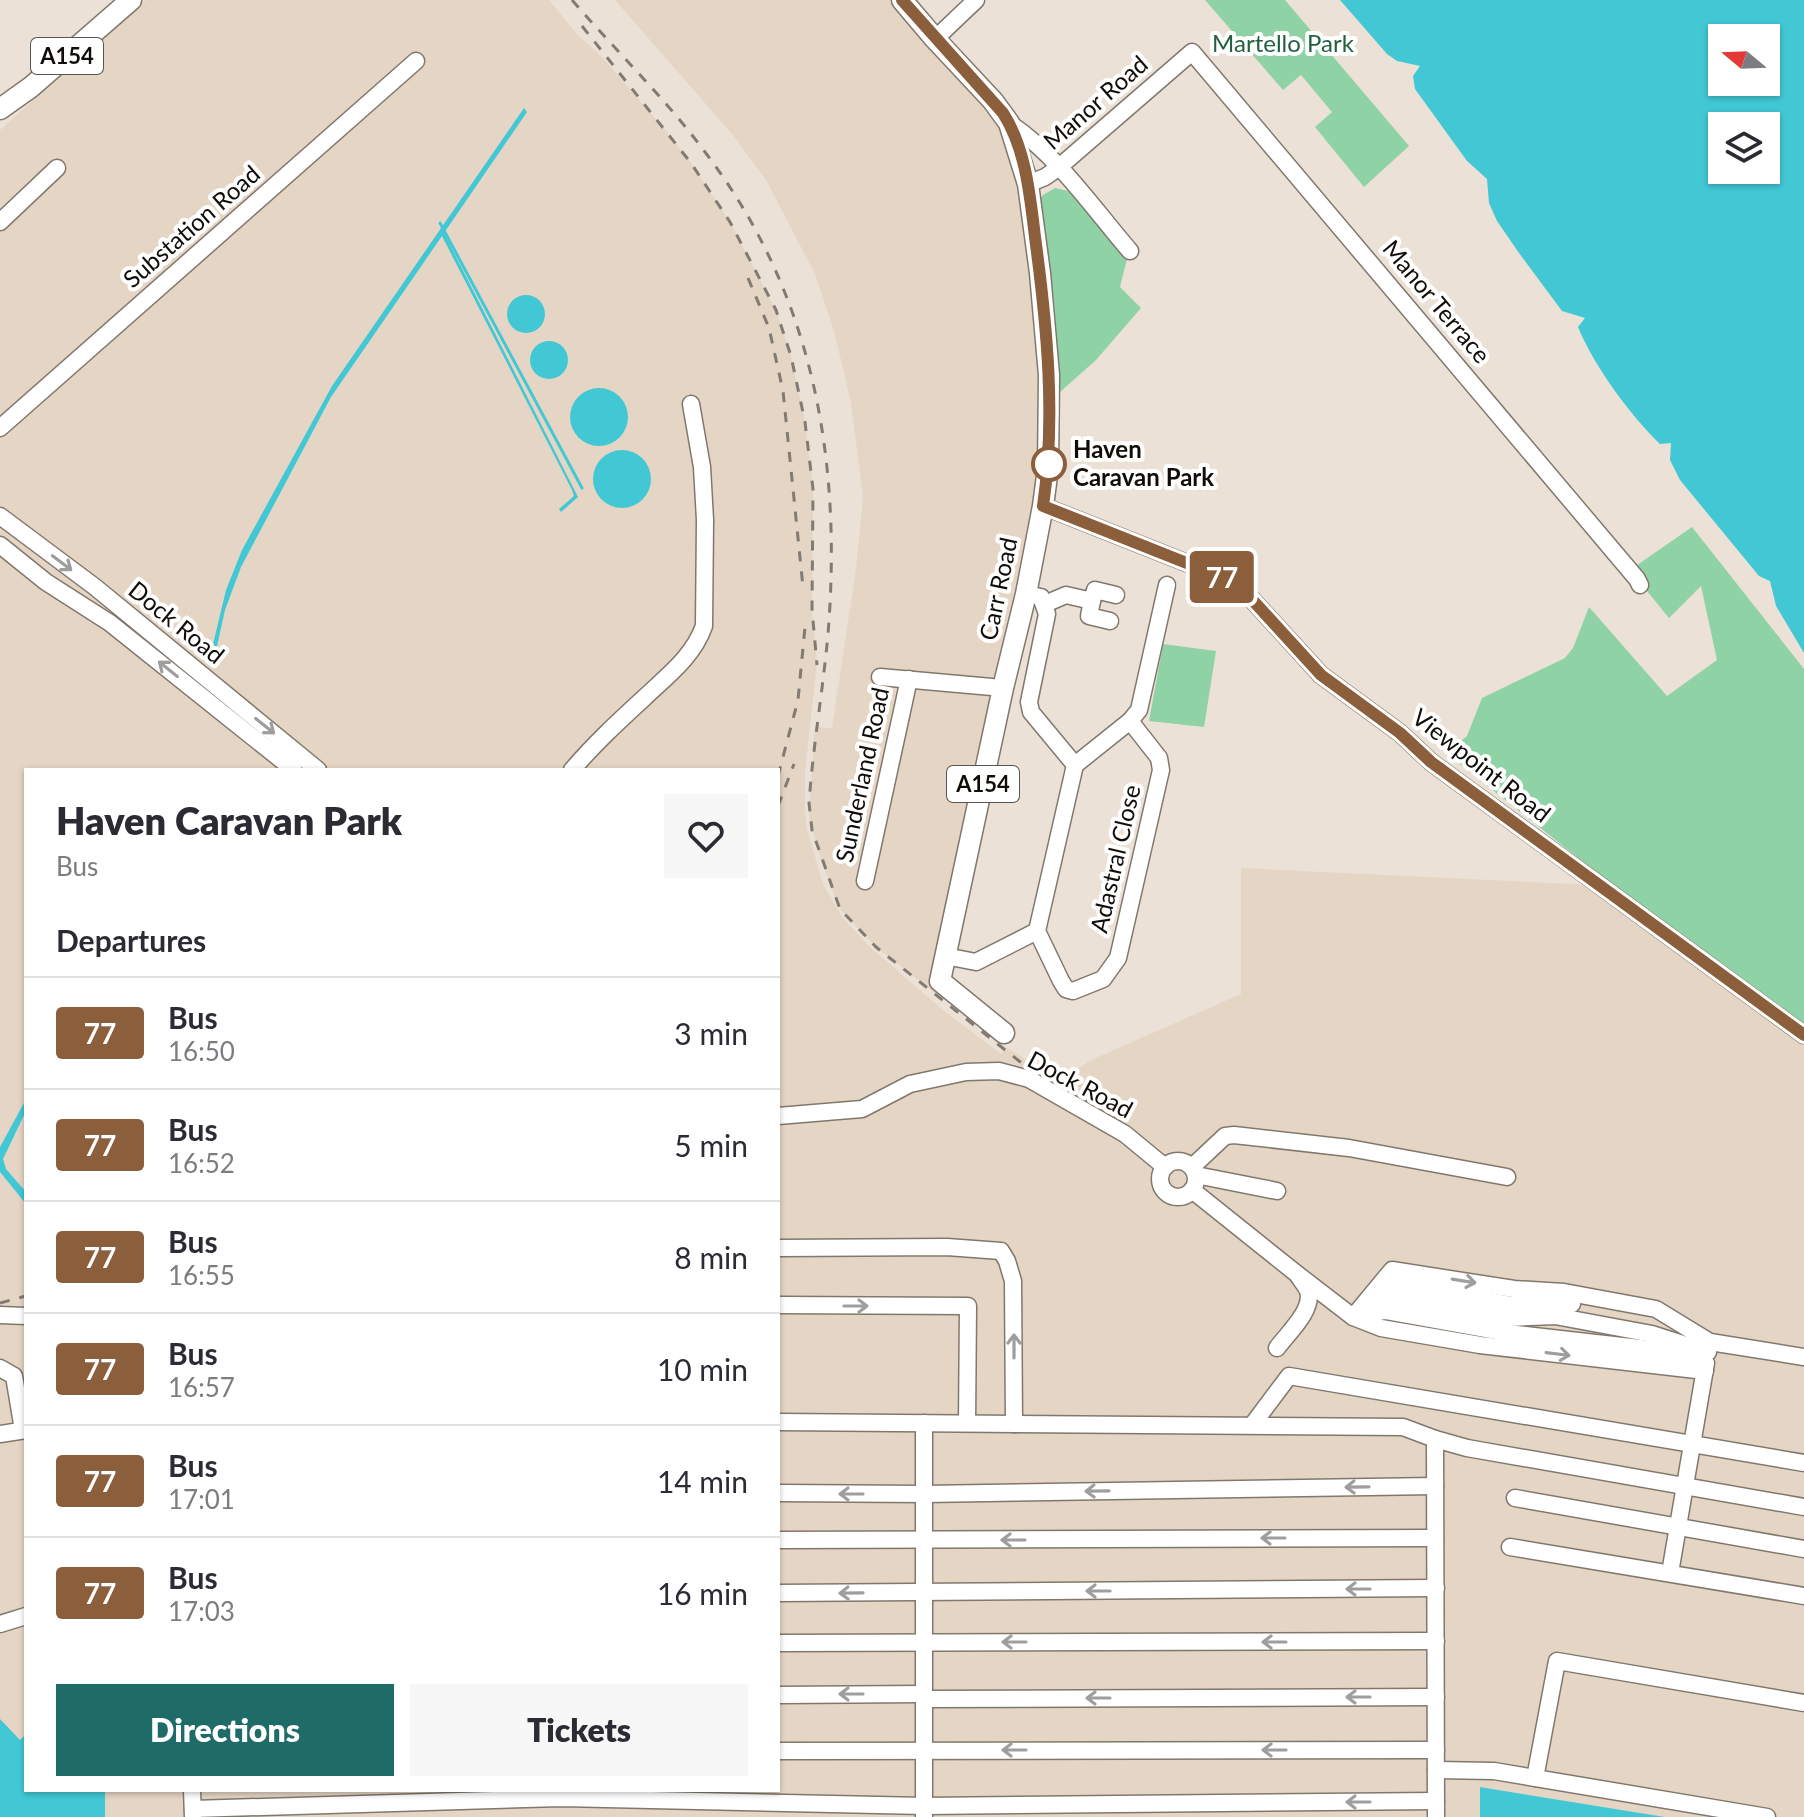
<!DOCTYPE html>
<style>
:root{--surface:#fff;--page:#f7f7f7;--text:#2b2b33;--muted:#7c7c81;--line:#e1e1e2;--accent:#1f6b68}
body{margin:0;font-family:Lato,sans-serif;background:var(--page);color:var(--text);height:100vh;display:flex;flex-direction:column;font-size:30px;white-space:nowrap}
*{box-sizing:border-box;margin:0}
p{font-size:26px;color:var(--muted)}
.icon{flex:none;width:44px;height:44px;fill:none;stroke:currentColor;stroke-width:2;stroke-linecap:round;stroke-linejoin:round}
.map{position:relative;flex:1;overflow:hidden}
.sheet{position:absolute;left:24px;top:768px;width:756px;height:1024px;display:flex;flex-direction:column;background:var(--surface);border-radius:0px;box-shadow:0 2px 6px #0004}
.sheet>*{flex:none}
.badge{padding:0 16px;border-radius:6px;font-size:28px;line-height:52px}
.needle{width:52px;rotate:289deg}
.tools{position:absolute;left:1708px;top:24px;display:grid;gap:16px}
.tools a{display:grid;place-items:center;width:72px;height:72px;border-radius:0px;background:var(--surface);box-shadow:0 2px 6px #0004;font-size:40px}
.map>.badge{position:absolute;translate:-50% -50%;box-shadow:0 0 0 4px #fff}
h2{padding:0 32px;font-size:30px;line-height:72px}
.round{display:grid;place-items:center;flex:none;width:84px;height:84px;border-radius:0px;background:var(--page)}
.summary{display:flex;align-items:center;justify-content:space-between;height:136px;padding:0 32px}
h1{font-size:38px;font-weight:800;line-height:60px}
.action{display:flex;gap:16px;margin-top:auto;padding:16px 32px}
.action a{flex:1;height:92px;border-radius:0px;background:var(--accent);color:#fff;font-size:32px;font-weight:800;line-height:92px;text-align:center}
.action a+a{background:var(--page);color:var(--text)}
ul{padding:0;list-style:none}
li{display:flex;align-items:center;gap:24px;height:112px;padding:0 32px;border-top:2px solid var(--line)}
li div{flex:1}
li b{display:block;font-size:30px}
li em{font-style:normal}
li .badge{min-width:88px;font-weight:700;text-align:center}
.map>svg:first-child{display:block}
.built{fill:#e5d5c4}
.green{fill:#8ed2a6}
.water{fill:#42c8d5;fill-rule:evenodd}
.lines{fill:none;stroke-linecap:round;stroke-linejoin:round}
.stream{stroke:#42c8d5;stroke-width:3}
.minor-casing{stroke:#81786d;stroke-width:19}
.major-casing{stroke:#81786d;stroke-width:23}
.minor{stroke:#fff;stroke-width:16}
.major{stroke:#fff;stroke-width:20}
.rail{stroke:#827b73;stroke-width:3;stroke-dasharray:10 10;stroke-linecap:butt}
.oneway{stroke:#9f9e9d}
.line-casing{stroke:#fff;stroke-width:18}
.line{stroke:#8b5e3c;stroke-width:12}
.stop-dot{fill:#fff;stroke:#8b5e3c;stroke-width:4}
.labels{text-anchor:middle;stroke-width:8;stroke-linejoin:round;paint-order:stroke}
.shield{fill:#fff;stroke:#585653;stroke-width:2}
.shield-label{font-size:22px;font-weight:bold;fill:#100d09}
.park-label{font-size:24px;fill:#23613e;stroke:#fff}
.street-label{font-size:24px;fill:#100d09;stroke:#fff}
.stop-label{font-size:24px;font-weight:bold;fill:#100d09;stroke:#fff;text-anchor:start}
</style>
<div class="map">
<svg width="1804" height="1817" viewBox="0 0 1804 1817">
<rect width="100%" height="100%" fill="#ece1d6"/>
<!-- built -->
<g class="built">
<path d="M146,0H549L576,33L602,57L662,126L691,163L730,222L776,310L791,356L805,422L813,489L812,609L817,663L805,771V808L807,829L823,884L842,917L870,947L943,1010L1001,1054L1007,1048L1062,1082L1089,1061L1241,994V868L1591,885L1804,1045V1817H1665L1481,1787L1480,1817H105V1790H778V770H26V1734L20,1741L0,1719V130Z"/>
<path d="M615,0H891L1003,125L1013,153L1024,214L1042,372L1037,500L936,994L876,947L840,909L822,863L809,817L815,727L832,728L856,569L863,497L851,402L834,331L815,274L766,180L733,135Z"/>
</g>
<!-- green -->
<g class="green">
<path d="M1205,0H1285L1409,146L1364,187L1315,127L1332,112L1301,75L1283,90Z"/>
<path d="M1055,188L1068,191L1128,255L1120,287L1141,308L1096,360L1060,392L1054,301L1039,201L1043,195Z"/>
<path d="M1692,527L1804,669V1028L1601,876L1446,753L1467,736L1482,698L1565,658L1573,648L1589,607L1667,696L1717,660L1701,586L1669,618L1630,570Z"/>
<path d="M1163,644L1216,651L1204,727L1149,721Z"/>
</g>
<!-- water -->
<g class="water">
<path d="M1340,0H1804V653L1776,606L1770,581L1759,576L1680,480L1670,460L1671,443L1660,444C1630,415 1594,366 1578,327L1585,318L1562,311L1519,253L1497,221L1489,203L1487,179L1467,161L1415,89L1413,76L1420,66L1397,61L1387,54ZM1722,38H1766V82H1722ZM1722,126H1766V170H1722Z"/>
<path d="M524,108L527,112L444,233L578,497L561,512L559,509L574,496L572,490L442,236L331,397L241,567L225,610L213,664L209,661L226,590L242,550L332,386Z"/>
<circle cx="526" cy="314" r="19"/>
<circle cx="549" cy="360" r="19"/>
<circle cx="599" cy="417" r="29"/>
<circle cx="622" cy="479" r="29"/>
<path d="M25,1101L26,1111L3,1159L6,1169L26,1192V1204L0,1172V1147Z"/>
<path d="M0,1719L20,1740L26,1734V1790H105V1817H0Z"/>
<path d="M1480,1787L1665,1817H1480Z"/>
</g>
<g class="lines">
<!-- stream -->
<path class="stream" d="M440,223L582,488"/>
<defs>
<g id="minor">
<path d="M935,39L976,0"/>
<path d="M1009,123C1057,155 1093,208 1130,251"/>
<path d="M1028,184L1045,177L1058,168L1192,52L1637,579L1640,585"/>
<path d="M0,222L57,168"/>
<path d="M0,428L416,61"/>
<path d="M1043,506L1237,583L1321,675L1400,733L1431,762L1804,1035"/>
<path d="M0,516L95,587L318,770"/>
<path d="M0,545L46,582L110,623L294,770"/>
<path d="M1026,594L1041,597L1047,614L1029,702L1031,712L1075,765"/>
<path d="M1092,601L1089,616L1110,621"/>
<path d="M1045,604L1066,595L1092,601L1095,590L1116,595"/>
<path d="M880,677L1003,688"/>
<path d="M1130,721L1159,758L1161,770L1118,958L1103,979L1073,991L1066,989L1061,981L1037,931L1075,765Z"/>
<path d="M1130,721L1139,710L1167,585"/>
<path d="M572,770C594,744 619,721 644,698C667,676 693,657 704,626L705,520L702,467L691,404"/>
<path d="M865,881L909,679"/>
<path d="M945,956L976,962L1037,931"/>
<path d="M778,1116L862,1109L910,1084L966,1072L999,1071L1029,1079L1125,1134L1165,1167"/>
<circle cx="1178" cy="1179" r="18"/>
<path d="M1192,1167L1225,1136L1234,1135L1349,1148L1507,1177"/>
<path d="M1196,1175L1277,1191"/>
<path d="M1192,1190L1297,1274C1300,1279 1306,1286 1308,1291C1314,1310 1287,1334 1277,1348"/>
<path d="M778,1248L947,1247L1001,1251L1007,1261L1013,1281L1014,1424"/>
<path d="M1297,1274L1353,1317L1381,1328L1480,1345L1705,1371"/>
<path d="M1378,1294L1391,1283L1512,1305L1560,1302L1572,1304"/>
<path d="M1375,1304L1388,1296L1509,1318L1555,1316L1652,1334L1708,1352"/>
<path d="M778,1305L968,1306L967,1423"/>
<path d="M0,1315L26,1316"/>
<path d="M1363,1315L1385,1311L1507,1333L1649,1349L1702,1363"/>
<path d="M1353,1317L1392,1270L1514,1289L1564,1292L1656,1309L1710,1342L1804,1357"/>
<path d="M0,1368L14,1376L23,1430"/>
<path d="M778,1422L1403,1427L1435,1439L1436,1817"/>
<path d="M1253,1424L1289,1376L1804,1463"/>
<path d="M0,1434L26,1430"/>
<path d="M1435,1439L1467,1448L1804,1507"/>
<path d="M778,1493L924,1494L1435,1486"/>
<path d="M1515,1498L1804,1549"/>
<path d="M778,1540L1435,1538"/>
<path d="M1510,1547L1804,1596"/>
<path d="M1670,1573L1706,1363"/>
<path d="M778,1593L1436,1588"/>
<path d="M0,1624L26,1616"/>
<path d="M778,1643L1436,1641"/>
<path d="M778,1695L924,1694"/>
<path d="M924,1699L1436,1697"/>
<path d="M778,1751L1436,1750"/>
<path d="M1436,1770L1494,1771L1767,1817"/>
<path d="M1535,1778L1557,1661L1804,1703"/>
<path d="M192,1790L193,1817"/>
<path d="M193,1809L561,1798L924,1806L1436,1801"/>
<path d="M924,1817V1423"/>
</g>
<g id="major">
<path d="M902,0L935,39L993,101L1009,123L1028,184L1040,273L1049,375L1048,468L1043,506L1026,594L1003,688L940,981L1004,1033"/>
<path d="M0,109L31,87L131,0"/>
</g>
</defs>
<!-- minor casing -->
<use href="#minor" class="minor-casing"/>
<!-- major casing -->
<use href="#major" class="major-casing"/>
<!-- minor -->
<use href="#minor" class="minor"/>
<!-- major -->
<use href="#major" class="major"/>
<!-- rail -->
<g class="rail">
<path d="M572,0C617,52 667,100 708,156C814,297 842,461 828,634C823,690 813,746 809,803L812,830L840,909L876,947L1019,1061L1060,1086L1130,1121"/>
<path d="M582,26L691,163L730,222L776,310L791,356L805,422L813,489L812,609L817,665"/>
<path d="M748,278L769,328L783,391L803,587"/>
<path d="M778,776L798,700L805,627"/>
<path d="M778,806L794,764"/>
<path d="M0,1303L26,1296"/>
</g>
</g>
<!-- one-way arrows -->
<defs><path id="oneway-shaft" d="M-6 0H5M1.5-3L5.5 0L1.5 3" fill="none" stroke-width="1.6" stroke-linecap="round" stroke-linejoin="round" transform="scale(2)"/></defs>
<g class="oneway">
<use href="#oneway-shaft" transform="translate(62 563) rotate(37)"/>
<use href="#oneway-shaft" transform="translate(168 669) rotate(-141)"/>
<use href="#oneway-shaft" transform="translate(265 726) rotate(39)"/>
<use href="#oneway-shaft" transform="translate(1464 1281) rotate(9)"/>
<use href="#oneway-shaft" transform="translate(856 1306)"/>
<use href="#oneway-shaft" transform="translate(1014 1346) rotate(-90)"/>
<use href="#oneway-shaft" transform="translate(1558 1354) rotate(7)"/>
<use href="#oneway-shaft" transform="translate(1357 1487) rotate(179)"/>
<use href="#oneway-shaft" transform="translate(1097 1491) rotate(179)"/>
<use href="#oneway-shaft" transform="translate(851 1494) rotate(-180)"/>
<use href="#oneway-shaft" transform="translate(1273 1538) rotate(180)"/>
<use href="#oneway-shaft" transform="translate(1013 1540) rotate(180)"/>
<use href="#oneway-shaft" transform="translate(1358 1589) rotate(180)"/>
<use href="#oneway-shaft" transform="translate(1098 1591) rotate(180)"/>
<use href="#oneway-shaft" transform="translate(851 1593) rotate(179)"/>
<use href="#oneway-shaft" transform="translate(1014 1642) rotate(180)"/>
<use href="#oneway-shaft" transform="translate(1274 1642) rotate(180)"/>
<use href="#oneway-shaft" transform="translate(851 1694) rotate(180)"/>
<use href="#oneway-shaft" transform="translate(1358 1697) rotate(180)"/>
<use href="#oneway-shaft" transform="translate(1098 1698) rotate(180)"/>
<use href="#oneway-shaft" transform="translate(1014 1750) rotate(180)"/>
<use href="#oneway-shaft" transform="translate(1274 1750) rotate(180)"/>
<use href="#oneway-shaft" transform="translate(1358 1802) rotate(180)"/>
</g>
<g class="lines">
<defs>
<path id="line" d="M902,0L1003,113C1026,149 1030,196 1035,237C1047,326 1056,417 1043,506L1237,583L1321,675L1400,733L1431,762L1804,1035"/>
</defs>
<!-- line casing -->
<use href="#line" class="line-casing"/>
<!-- line -->
<use href="#line" class="line"/>
</g>
<!-- markers -->
<circle class="stop-dot" cx="1049" cy="464" r="16"/>
<g class="labels">
<!-- shield labels -->
<g class="shield">
<rect x="31" y="38" width="72" height="36" rx="6"/>
<rect x="947" y="766" width="72" height="36" rx="6"/>
</g>
<g class="shield-label">
<text x="67" y="64">A154</text>
<text x="983" y="792">A154</text>
</g>
<!-- park labels -->
<g class="park-label">
<text x="1283" y="52">Martello Park</text>
</g>
<!-- street labels -->
<g class="street-label">
<text transform="translate(1096 103) rotate(-41)" y="8">Manor Road</text>
<text transform="translate(192 227) rotate(-41)" y="8">Substation Road</text>
<text transform="translate(1436 302) rotate(50)" y="8">Manor Terrace</text>
<text transform="translate(999 589) rotate(-78)" y="8">Carr Road</text>
<text transform="translate(176 623) rotate(39)" y="8">Dock Road</text>
<text transform="translate(1481 766) rotate(38)" y="8">Viewpoint Road</text>
<text transform="translate(863 775) rotate(-78)" y="8">Sunderland Road</text>
<text transform="translate(1116 859) rotate(-77)" y="8">Adastral Close</text>
<text transform="translate(1080 1085) rotate(28)" y="8">Dock Road</text>
</g>
<!-- stop labels -->
<g class="stop-label">
<text x="1073" y="458">Haven<tspan x="1073" dy="28">Caravan Park</tspan></text>
</g>
</g>
</svg>
<div class="tools">
<a><svg class="needle" viewBox="-14 -14 28 28"><path d="M0-13l5 13h-10z" fill="#e53935"/><path d="M0 13l5-13h-10z" fill="#7c7c81"/></svg></a>
<a><svg class="icon" aria-label="layers" viewBox="0 0 24 24"><path d="M12 4l9 5-9 5-9-5zM3 14l9 5 9-5"/></svg></a>
</div>
<b class="badge" style="left:1222px;top:577px;background:#8b5e3c;color:#fff">77</b>
<section class="sheet">
<div class="summary"><div><h1>Haven Caravan Park</h1><p>Bus</p></div><a class="round"><svg class="icon" aria-label="heart" viewBox="0 0 24 24"><path d="M12 20l-8-8c-3-5 5-10 8-4 3-6 11-1 8 4z"/></svg></a></div>
<h2>Departures</h2>
<ul>
<li><span class="badge" style="background:#8b5e3c;color:#fff">77</span><div><b>Bus</b><p>16:50</p></div><em>3 min</em></li>
<li><span class="badge" style="background:#8b5e3c;color:#fff">77</span><div><b>Bus</b><p>16:52</p></div><em>5 min</em></li>
<li><span class="badge" style="background:#8b5e3c;color:#fff">77</span><div><b>Bus</b><p>16:55</p></div><em>8 min</em></li>
<li><span class="badge" style="background:#8b5e3c;color:#fff">77</span><div><b>Bus</b><p>16:57</p></div><em>10 min</em></li>
<li><span class="badge" style="background:#8b5e3c;color:#fff">77</span><div><b>Bus</b><p>17:01</p></div><em>14 min</em></li>
<li><span class="badge" style="background:#8b5e3c;color:#fff">77</span><div><b>Bus</b><p>17:03</p></div><em>16 min</em></li>
</ul>
<div class="action"><a>Directions</a><a>Tickets</a></div>
</section>
</div>
